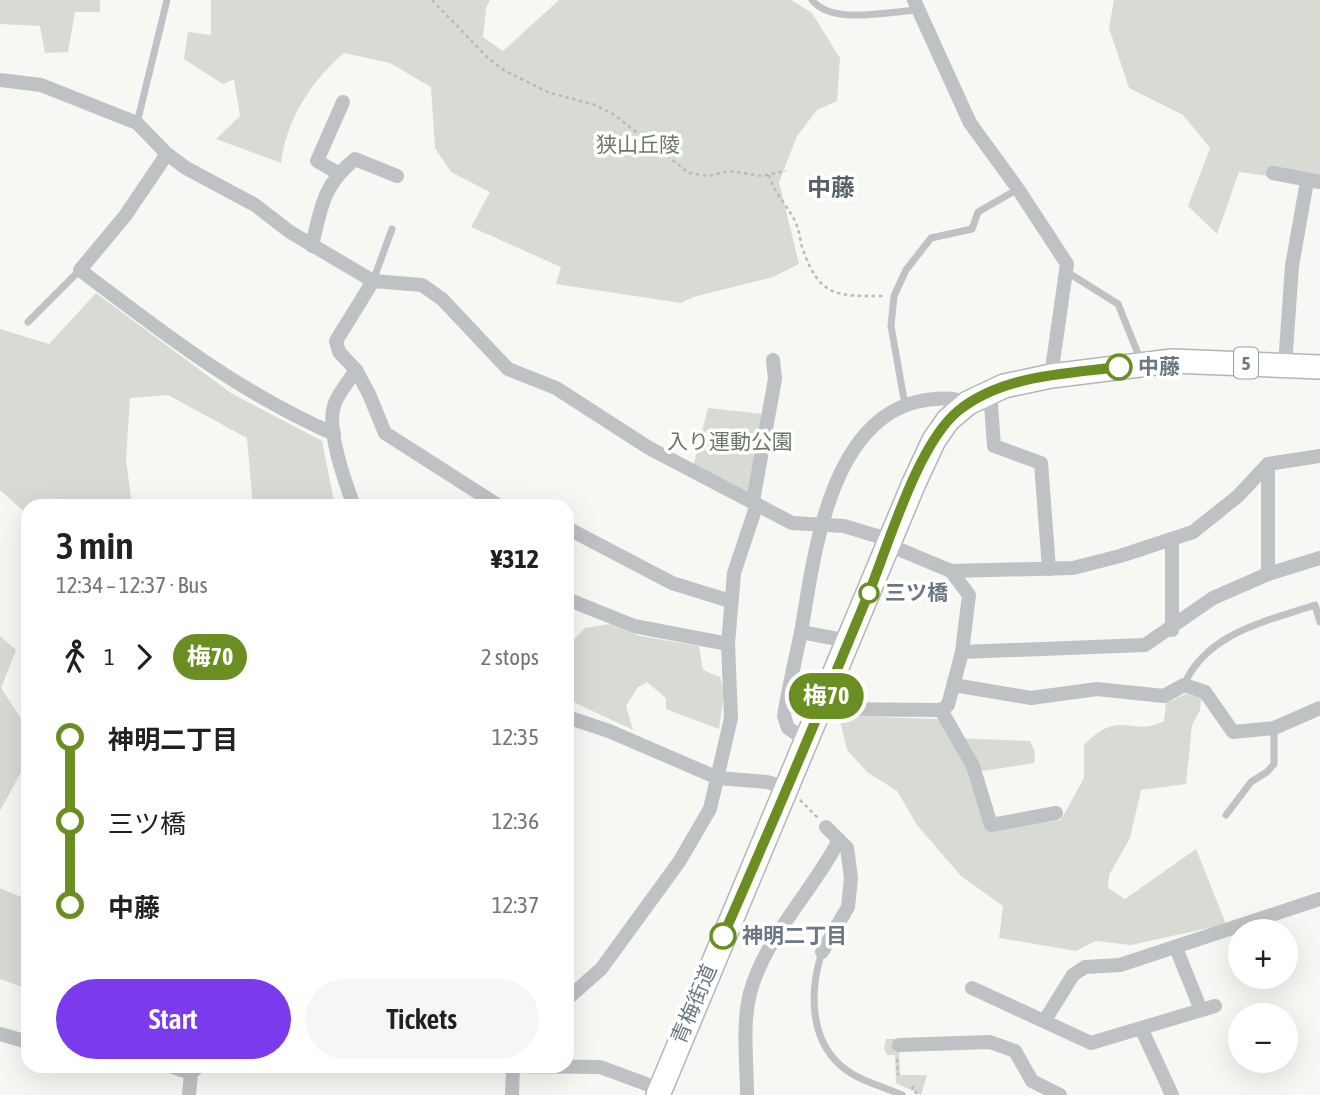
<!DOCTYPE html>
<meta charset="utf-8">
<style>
:root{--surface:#fff;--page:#f6f6f6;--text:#202124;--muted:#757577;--accent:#7c3aed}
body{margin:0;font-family:"Asap Condensed","Noto Sans JP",sans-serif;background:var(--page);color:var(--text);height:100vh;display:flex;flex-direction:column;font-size:26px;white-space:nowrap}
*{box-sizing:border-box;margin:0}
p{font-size:23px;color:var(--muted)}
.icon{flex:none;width:38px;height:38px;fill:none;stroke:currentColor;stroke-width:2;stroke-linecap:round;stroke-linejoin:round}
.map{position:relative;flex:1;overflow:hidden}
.sheet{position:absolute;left:21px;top:499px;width:553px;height:574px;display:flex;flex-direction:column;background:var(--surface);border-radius:21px;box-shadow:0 7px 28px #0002}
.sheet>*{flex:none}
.badge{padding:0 14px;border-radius:23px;font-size:24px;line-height:46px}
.tools{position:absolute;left:1228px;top:919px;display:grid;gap:14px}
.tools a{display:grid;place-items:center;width:70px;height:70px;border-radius:50%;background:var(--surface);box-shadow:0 7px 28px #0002;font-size:35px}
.map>.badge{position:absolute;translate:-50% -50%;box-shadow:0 0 0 4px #fff}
.legs{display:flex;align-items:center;gap:10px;height:77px;padding:0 35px;font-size:23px}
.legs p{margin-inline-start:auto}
.headline{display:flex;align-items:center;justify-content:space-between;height:119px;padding:0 35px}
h1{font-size:38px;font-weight:600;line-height:52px}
.action{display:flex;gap:14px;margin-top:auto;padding:14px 35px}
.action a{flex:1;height:80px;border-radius:42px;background:var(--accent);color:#fff;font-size:28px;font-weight:600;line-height:80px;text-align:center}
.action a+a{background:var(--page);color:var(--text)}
ul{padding:0 35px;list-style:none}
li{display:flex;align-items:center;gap:24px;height:84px;font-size:26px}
li i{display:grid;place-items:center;width:10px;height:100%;margin:0 9px;background:currentColor}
li i::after{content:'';width:18px;height:18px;margin:-9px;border:5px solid;border-radius:50%;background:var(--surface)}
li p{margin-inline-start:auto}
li:first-child i{background:linear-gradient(#0000 50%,currentColor 0)}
li:last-child i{background:linear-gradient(currentColor 50%,#0000 0)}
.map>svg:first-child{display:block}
.green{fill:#d7dbd4}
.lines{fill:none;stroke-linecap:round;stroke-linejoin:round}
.primary-casing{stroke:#b2b6b9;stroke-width:26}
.path{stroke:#b8bbbd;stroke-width:2.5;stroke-dasharray:3.5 3.5;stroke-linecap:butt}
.lane{stroke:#bec2c5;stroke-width:7}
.street{stroke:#bec2c5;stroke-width:14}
.primary{stroke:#fff;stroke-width:23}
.line-1-casing{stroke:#fff;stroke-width:16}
.line-1{stroke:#6b8e23;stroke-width:10}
.stop-1-dot{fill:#fff;stroke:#6b8e23;stroke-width:3.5}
.labels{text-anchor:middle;stroke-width:7;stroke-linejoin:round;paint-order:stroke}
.shield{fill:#fff;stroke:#96a0a8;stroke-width:2}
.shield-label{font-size:19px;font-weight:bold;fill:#697882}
.park-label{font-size:21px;fill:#6c7a67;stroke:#fff}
.stop-label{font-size:21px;font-weight:bold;fill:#697882;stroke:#fff;text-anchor:start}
.street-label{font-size:21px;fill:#697882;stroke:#fff}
.quarter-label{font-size:24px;font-weight:bold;fill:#566168;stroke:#fff}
</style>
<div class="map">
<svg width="1320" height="1095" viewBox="0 0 1320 1095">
<rect width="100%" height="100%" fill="#f7f7f4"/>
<!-- green -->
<g class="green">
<path d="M0,0H100V12H75L68,52L45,53L40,26L0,24Z"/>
<path d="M211,0H490L486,8L483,37L503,51L559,0H791L812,13L840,58L837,101L817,110L797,136L779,182L799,264L773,277L693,297L681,303L556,284L561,267L471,227L490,192L451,172L435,148L431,87L390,63L344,53C312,80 286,120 281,163L216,139L240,116L234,79L223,84L184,59L188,32L211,35Z"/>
<path d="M1114,0H1320V183L1239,172L1217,234L1188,206L1210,148L1183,115L1129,88L1109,28Z"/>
<path d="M96,293L231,393L322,441L335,506H253L247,438L168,395L130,398L126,459L132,506H28V515L0,490V329L49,344Z"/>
<path d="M708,408L765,414L752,492L746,494L693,467Z"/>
<path d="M609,624L640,636L699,646L703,670L720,677L724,694L719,729L666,709V698L647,682L638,687L626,706L633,730L567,699V647L585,628Z"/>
<path d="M0,636L16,650L1,688L28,729V759L0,811Z"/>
<path d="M1186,694L1201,698L1200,710L1192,725L1186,784L1141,790L1130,838L1109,875L1108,888L1125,899L1196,849L1226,924L1131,945L1095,941L1076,951L999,938L1003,906L961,876L917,825L897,791L867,772L847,750L839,716L940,719L951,738L1030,741L1035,752L1034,763L969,773L989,830L1061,820L1084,778V745C1120,707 1132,738 1164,721L1166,703Z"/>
<path d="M0,888L28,900V989L0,979Z"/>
<path d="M886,1039H899L900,1075H927L921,1095L896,1083L895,1055H887L884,1048Z"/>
</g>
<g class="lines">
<defs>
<path id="primary" d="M658,1095L914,483L934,440L948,420L968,403L1004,386L1051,376L1172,361L1320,367"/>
</defs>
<!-- primary casing -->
<use href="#primary" class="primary-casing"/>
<!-- path -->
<g class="path">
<path d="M432,0L488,58L505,71L550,93L595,105L613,114L689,173L708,176L729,171L762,176L786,171"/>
<path d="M769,175C774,193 787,205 795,221C799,229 800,239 802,247C819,297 835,296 884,296"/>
<path d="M800,800L818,818"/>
<path d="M897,1059L898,1075"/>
<path d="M913,1086L912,1090L920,1095"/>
</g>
<!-- lane -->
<g class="lane">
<path d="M812,0C831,25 887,12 917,10"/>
<path d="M137,123L167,0"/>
<path d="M1067,272L1118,304L1141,361"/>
<path d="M373,281L392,229"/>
<path d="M28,322L80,270"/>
<path d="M905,405L891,326L894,296L906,270L931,238L972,229L978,212L1018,189"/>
<path d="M1184,685C1206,633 1267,621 1315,605L1320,622"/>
<path d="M1226,815L1251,782L1267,772L1274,764V728"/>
<path d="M822,952C810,988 809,1036 839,1064C855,1080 882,1086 902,1095"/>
</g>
<!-- street -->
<g class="street">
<path d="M914,0L970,123L1018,189L1067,264L1051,376"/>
<path d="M0,80L41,85L137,123L167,154L186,168L255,205L290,232L373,281L422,285L442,299L508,369L556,388L649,448L792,523L844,526L890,540L896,548L951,571L969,595L962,652L948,705L941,710L821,709"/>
<path d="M167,154L125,216L80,270C162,332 238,392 334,434"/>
<path d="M338,173L317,161L343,102"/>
<path d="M1273,173L1320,182"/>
<path d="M312,246C321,207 323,185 355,159L397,176"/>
<path d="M373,281L336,341L339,352L356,370L369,394L385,433L499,506"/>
<path d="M1285,365L1292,266L1307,181"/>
<path d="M990,391L994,446L1041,463L1049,569"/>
<path d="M1268,464V574"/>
<path d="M753,501L775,379L773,360"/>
<path d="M354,506C345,482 325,427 335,403C339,392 349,381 356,370"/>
<path d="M567,528L672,583L730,601"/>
<path d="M951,571L1073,568L1120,556L1193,532L1238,496L1268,464L1320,456"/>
<path d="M567,599L634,626L728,644"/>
<path d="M1172,630V539"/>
<path d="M801,632L848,641"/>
<path d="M962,652L1145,645L1213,598L1268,574L1320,558"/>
<path d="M954,685L1031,698L1097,689L1164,696L1184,685L1205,692L1233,732L1274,728L1320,708"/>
<path d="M941,710L973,766L991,825L1056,813"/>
<path d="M567,717L609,731L718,778L767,782L788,788"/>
<path d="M807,741L788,728L784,716C789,686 796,657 802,627C814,554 830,424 916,402C933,398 952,396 968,403"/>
<path d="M1176,948L1201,1010"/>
<path d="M822,952L848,907L851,878L847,848L826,827"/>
<path d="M972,988L1091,1043L1215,1006"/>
<path d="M567,999L601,969L679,862L710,809L731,718L728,644L734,573L757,504"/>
<path d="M1045,1020L1073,975L1085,967L1120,965L1320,899"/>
<path d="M1141,1028L1172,1095"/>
<path d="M0,1034L28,1042"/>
<path d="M899,1045L990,1042L1015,1051L1032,1081L1060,1095"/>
<path d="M109,1066H115"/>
<path d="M170,1066L191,1073"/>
<path d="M218,1066H227"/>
<path d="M503,1066L600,1067L660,1089"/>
<path d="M189,1095L191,1073L199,1066"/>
<path d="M512,1095L513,1066"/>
<path d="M747,1095C747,1062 742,1025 750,993C765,937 813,891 839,840"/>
</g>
<!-- primary -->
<use href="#primary" class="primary"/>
</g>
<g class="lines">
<defs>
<path id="line-1" d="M723,936C774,821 822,706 870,590C890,540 918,444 958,411C1002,375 1065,374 1119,367"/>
</defs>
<!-- line-1 casing -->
<use href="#line-1" class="line-1-casing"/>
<!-- line-1 -->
<use href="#line-1" class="line-1"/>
</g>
<!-- markers -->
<g class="stop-1-dot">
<circle cx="1119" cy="367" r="12"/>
<circle cx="869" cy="593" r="9"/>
<circle cx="723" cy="936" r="12"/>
</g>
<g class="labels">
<!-- shield labels -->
<rect class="shield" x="1234" y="347.5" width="24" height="31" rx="5"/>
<g class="shield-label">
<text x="1246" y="370">5</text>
</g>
<!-- park labels -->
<g class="park-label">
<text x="638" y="152">狭山丘陵</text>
<text x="730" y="449">入り運動公園</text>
</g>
<!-- stop labels -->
<g class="stop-label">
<text x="1138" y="374">中藤</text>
<text x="885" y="600">三ツ橋</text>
<text x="742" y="943">神明二丁目</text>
</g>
<!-- street labels -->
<g class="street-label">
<text transform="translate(694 1004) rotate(-67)" y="7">青梅街道</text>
</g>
<!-- quarter labels -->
<g class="quarter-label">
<text x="831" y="196">中藤</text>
</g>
</g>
</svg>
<div class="tools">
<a>+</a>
<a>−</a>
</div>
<b class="badge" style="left:826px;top:696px;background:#6b8e23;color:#fff">梅70</b>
<section class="sheet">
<div class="headline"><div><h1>3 min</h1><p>12:34 – 12:37 · Bus</p></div><b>¥312</b></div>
<div class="legs"><svg class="icon" aria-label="walk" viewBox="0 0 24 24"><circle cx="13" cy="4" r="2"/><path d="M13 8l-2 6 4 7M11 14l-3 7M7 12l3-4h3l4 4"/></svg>1<svg class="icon" aria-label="forward" viewBox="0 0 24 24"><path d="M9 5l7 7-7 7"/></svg><b class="badge" style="background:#6b8e23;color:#fff">梅70</b><p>2 stops</p></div>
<ul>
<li><i style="color:#6b8e23"></i><b>神明二丁目</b><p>12:35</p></li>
<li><i style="color:#6b8e23"></i><span>三ツ橋</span><p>12:36</p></li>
<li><i style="color:#6b8e23"></i><b>中藤</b><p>12:37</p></li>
</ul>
<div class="action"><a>Start</a><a>Tickets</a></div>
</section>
</div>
